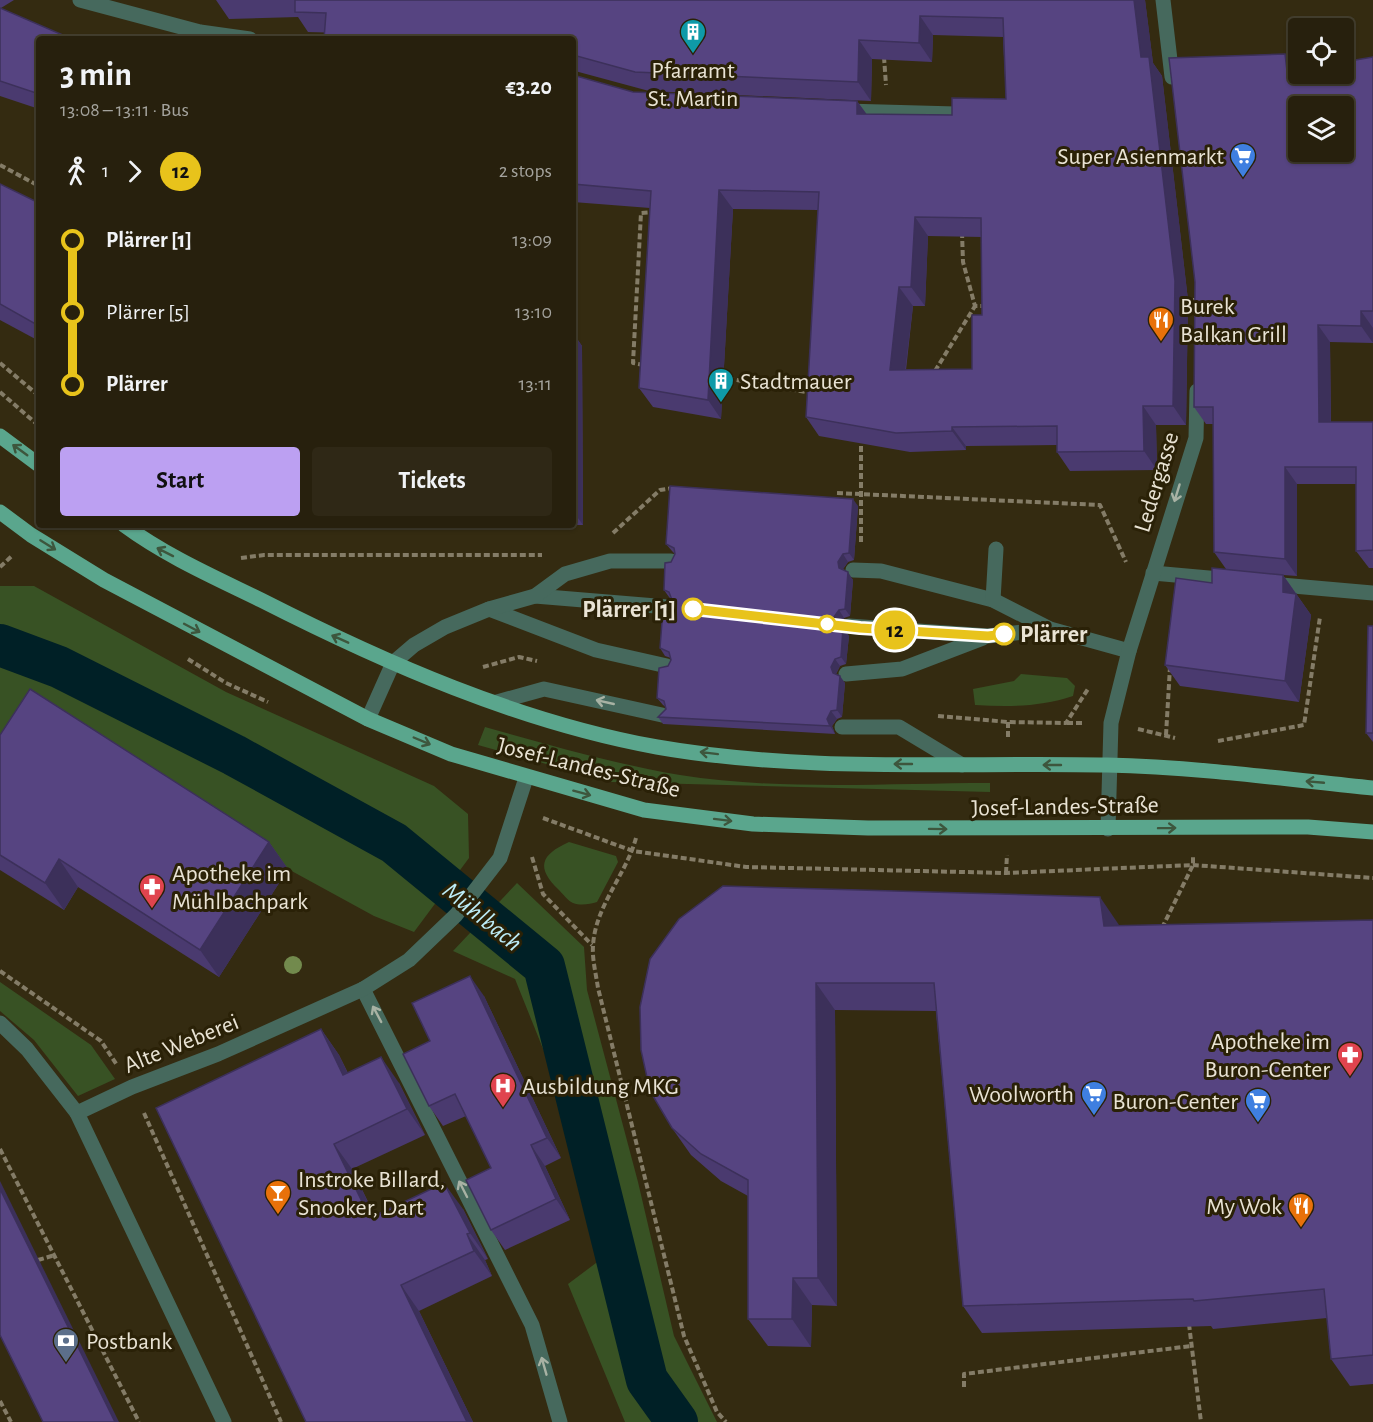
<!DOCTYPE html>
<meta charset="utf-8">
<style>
:root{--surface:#27200d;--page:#2f2816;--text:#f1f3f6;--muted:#a4a39d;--line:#433e2e;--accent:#bca0f2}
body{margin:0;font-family:"Alegreya Sans",sans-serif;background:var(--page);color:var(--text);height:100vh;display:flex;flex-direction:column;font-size:22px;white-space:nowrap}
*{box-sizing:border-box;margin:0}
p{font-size:20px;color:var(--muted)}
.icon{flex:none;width:33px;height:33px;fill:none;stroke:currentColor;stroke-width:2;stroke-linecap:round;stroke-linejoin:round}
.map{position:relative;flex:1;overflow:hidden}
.panel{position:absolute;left:36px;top:36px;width:540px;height:492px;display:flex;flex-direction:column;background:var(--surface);border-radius:6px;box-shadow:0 2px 4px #0004,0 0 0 2px var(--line)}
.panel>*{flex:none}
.badge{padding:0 12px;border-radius:20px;font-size:21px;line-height:39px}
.controls{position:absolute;left:1288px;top:18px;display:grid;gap:12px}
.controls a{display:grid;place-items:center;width:66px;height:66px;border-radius:6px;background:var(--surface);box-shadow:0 2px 4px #0004,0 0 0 2px var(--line);font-size:30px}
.map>.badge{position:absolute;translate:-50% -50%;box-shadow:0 0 0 3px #fff}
.legs{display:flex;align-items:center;gap:9px;height:66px;padding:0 24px;font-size:20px}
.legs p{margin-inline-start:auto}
.head{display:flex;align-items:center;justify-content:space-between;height:102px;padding:0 24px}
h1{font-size:33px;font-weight:700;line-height:45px}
.button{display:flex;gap:12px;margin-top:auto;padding:12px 24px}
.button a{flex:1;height:69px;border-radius:6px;background:var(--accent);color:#111;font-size:24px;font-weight:700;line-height:69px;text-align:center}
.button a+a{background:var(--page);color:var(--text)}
ul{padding:0 24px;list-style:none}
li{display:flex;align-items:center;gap:21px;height:72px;font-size:22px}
li i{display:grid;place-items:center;width:9px;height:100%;margin:0 8px;background:currentColor}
li i::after{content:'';width:15px;height:15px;margin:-8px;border:4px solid;border-radius:50%;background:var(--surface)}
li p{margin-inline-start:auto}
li:first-child i{background:linear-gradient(#0000 50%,currentColor 0)}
li:last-child i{background:linear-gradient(currentColor 50%,#0000 0)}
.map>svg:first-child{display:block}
.green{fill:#385224}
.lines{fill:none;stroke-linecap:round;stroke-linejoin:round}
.canal{stroke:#002026;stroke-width:42}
.path{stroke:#847c67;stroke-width:4;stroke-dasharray:6 3;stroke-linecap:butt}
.lane{stroke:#46695d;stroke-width:15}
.street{stroke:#46695d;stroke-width:15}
.primary{stroke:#5aa68d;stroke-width:15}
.tree{fill:#728a4d}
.wall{fill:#4a3a6f;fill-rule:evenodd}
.shaded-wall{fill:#3c305a}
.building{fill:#564481;stroke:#3c305a;stroke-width:1.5;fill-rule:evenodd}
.oneway{stroke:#3d563d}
.oneway2{stroke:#a8b2a4}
.line-1-casing{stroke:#fff;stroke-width:14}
.line-1{stroke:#e8c31b;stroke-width:9}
.stop-1-dot{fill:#fff;stroke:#e8c31b;stroke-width:3}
.labels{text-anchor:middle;stroke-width:6;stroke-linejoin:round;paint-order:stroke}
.poi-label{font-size:24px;fill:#e9e3d4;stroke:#2a2107;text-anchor:start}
.street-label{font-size:24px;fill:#e9e3d4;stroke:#2a2107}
.stop-label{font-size:24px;font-weight:bold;fill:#e9e3d4;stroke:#2a2107;text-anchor:end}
.water-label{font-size:26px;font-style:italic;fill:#bcecf7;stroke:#2a2107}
</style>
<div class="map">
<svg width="1373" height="1422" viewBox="0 0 1373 1422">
<rect width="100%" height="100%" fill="#342b11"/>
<!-- green -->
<g class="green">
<path d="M0,586H34L226,692L434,786L468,814L469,858L414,932L374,916L288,869L49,716L0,767Z"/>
<path d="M1021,674L1067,678L1075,686L1073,696C1040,707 1009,707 975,705L973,689L1014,681Z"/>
<path d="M485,727C549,745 614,764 680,775C779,791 890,783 990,783V792L611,782L478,745Z"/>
<path d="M569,842L616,856L618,862L597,902C590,904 581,906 573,903C568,901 563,894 559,890C536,868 540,855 569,842Z"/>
<path d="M517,883L584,947L587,990L638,1182L674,1336L717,1422H625L568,1284L608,1254L582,1146L515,979L453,951Z"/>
<path d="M0,982L91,1045L115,1079L78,1096L34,1040L0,1011Z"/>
</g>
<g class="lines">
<!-- canal -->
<path class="canal" d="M0,645L59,667L234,755L394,843L544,966L647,1380L677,1422"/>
<!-- path -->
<g class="path">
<path d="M884,57L886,85"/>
<path d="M0,165L39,186"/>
<path d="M962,232L963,262L975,306H984"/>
<path d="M1184,300H1198"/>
<path d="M0,363L39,396"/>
<path d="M644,365L633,363L641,213L654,212"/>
<path d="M935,371L975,306"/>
<path d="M719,377L812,393"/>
<path d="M0,392L39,426"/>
<path d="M837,493L1100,505L1126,562"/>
<path d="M613,533L660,490L673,488"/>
<path d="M861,542V443"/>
<path d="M241,558L264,555H542"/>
<path d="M0,567L13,555"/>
<path d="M188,659L226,683L268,702"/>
<path d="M483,667L519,657L537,661"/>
<path d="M938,716L1008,722L1066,723L1088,689"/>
<path d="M1008,722V737"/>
<path d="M1067,723H1084"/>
<path d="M1138,729L1175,738"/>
<path d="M1166,735L1170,667"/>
<path d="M1218,741L1304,725L1320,617"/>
<path d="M543,818L633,851L746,867L1006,873L1193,865L1373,878"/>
<path d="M636,838C626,875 595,906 593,946C592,959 596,974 598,988L684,1336L717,1412L726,1422"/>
<path d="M532,857L543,894L592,945"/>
<path d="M1006,873L1007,855"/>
<path d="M1162,928L1193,865V856"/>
<path d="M0,971L101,1041L117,1065"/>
<path d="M144,1113L281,1422"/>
<path d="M0,1149L139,1422"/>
<path d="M38,1260L55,1255"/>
<path d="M1189,1324L1201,1422"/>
<path d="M964,1387V1374L1191,1346"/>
<path d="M0,1401L11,1422"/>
</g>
<!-- lane -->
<g class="lane">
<path d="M853,570L881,571L993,600L1050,629L1129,651"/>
<path d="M535,596L668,607"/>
<path d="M993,600L996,549"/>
<path d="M489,609L596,650L667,666"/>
<path d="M849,626L988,636L1050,629"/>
<path d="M846,674L902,669L983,638"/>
<path d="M497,702L544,689L662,715"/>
<path d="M368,719L393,663L414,645L445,627L489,609L535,596L565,574L610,561H671"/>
<path d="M842,727H899L962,765"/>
<path d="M363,989L532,1325L560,1422"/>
<path d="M0,1023L27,1049L77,1113"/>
</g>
<!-- street -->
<g class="street">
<path d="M80,0L200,32L250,39"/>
<path d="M1163,0L1172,77"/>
<path d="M845,111L956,114"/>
<path d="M1153,573L1231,580"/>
<path d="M1270,584L1373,593"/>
<path d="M1108,829L1111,723L1129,651L1196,438L1197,391"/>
<path d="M224,1422L77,1113L132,1087L218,1054L363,989L409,960L456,915L500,858L526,778"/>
</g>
<!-- primary -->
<g class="primary">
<path d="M0,436L39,465"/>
<path d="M0,512L31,535L104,580L368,719L451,754L644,810L753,824L868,828L1308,827L1373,832"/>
<path d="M124,525C166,556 214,577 261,600C385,663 519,722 657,747C805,773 957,762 1107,765C1195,767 1285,779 1373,788"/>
</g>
</g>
<!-- trees -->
<circle class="tree" cx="293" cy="965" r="9"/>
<!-- wall -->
<g class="wall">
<path d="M0,0H14L1,8L39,39V109L0,96Z"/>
<path d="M216,0H1145L1153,63L1162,76L1188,300L1186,425H1156L1157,470L1070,471L1057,452V445L966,446V450L910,452L819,436L806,417L818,210L733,209L721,419L653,407L639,388L650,208L573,202V75L633,92L857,101L866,114L952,115L1006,99L1003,37L933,35L932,62L872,59L871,101L649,91L575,71H573V39L308,32L298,17L229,19ZM928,236L982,237V315L972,369L906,370L913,306H925Z"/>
<path d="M1373,57V343L1330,342L1331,422H1373V568H1369L1356,551V484H1297V576L1283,575L1311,615L1299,702L1180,686L1165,665L1212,583L1226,569L1214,552V424H1206L1194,407L1195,282L1296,70Z"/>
<path d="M0,184L39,203V341L0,320Z"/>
<path d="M573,333L582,346L583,525L261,526L258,525H573Z"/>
<path d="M858,506L854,560L848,562L843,569L853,580L850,616L844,618L839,625L849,636L846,664L840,666L836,674L845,683L842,717L837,719L832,726L835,734L663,724L658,717L666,709V707L663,705L657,698L668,666L671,660V658L665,656L660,648L672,600L669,597L664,590L671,562L675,554L672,551L666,544Z"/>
<path d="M1373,626V742L1366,733Z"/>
<path d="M0,735L269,842L288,869L219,977L78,887L64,910L0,870Z"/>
<path d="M1373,920V1384L1350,1386L1331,1359L1327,1318L1213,1329L1211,1326L982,1333L963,1306L936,1011L835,1010L837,1306L812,1305L811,1347L768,1346L748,1319V1196L721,1181L691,1155L672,1128L640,1007L1119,925V926Z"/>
<path d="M484,996L561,1158L545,1166L570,1220L505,1250L491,1230V1168L466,1116L443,1126L429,1106L430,1041Z"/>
<path d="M321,1029L339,1055L348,1073L399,1083L425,1135L352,1169L375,1216L463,1209L488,1259L485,1260L492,1276L419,1311L473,1422H306Z"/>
</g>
<!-- shaded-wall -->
<g class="shaded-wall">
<path d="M1134,0H1145L1153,63L1162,76L1188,300L1186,425L1173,406L1141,57Z"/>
<path d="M920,16L933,35L932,62L919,43Z"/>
<path d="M859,40L872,59L871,101L858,82Z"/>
<path d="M1285,54L1297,72L1287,71Z"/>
<path d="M857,101L871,120L857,114Z"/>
<path d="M719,190L733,209L721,419L708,400Z"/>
<path d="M915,217L928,236L925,306L911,287Z"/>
<path d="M899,287L913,306L903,389L890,370Z"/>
<path d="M1361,311L1373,328V343L1361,326Z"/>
<path d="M1318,325L1330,342L1331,440L1319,422Z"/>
<path d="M573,333L582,346L583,525L573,511Z"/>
<path d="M1143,406L1156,425L1157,470L1144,451Z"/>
<path d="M952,427L966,446V450L952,431Z"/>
<path d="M1285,467L1297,484V576L1285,559Z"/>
<path d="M853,499L858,506L854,560L849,553Z"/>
<path d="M843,554L848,562L843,569L845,575L839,568L838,562Z"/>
<path d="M848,572L853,580L850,616L845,609Z"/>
<path d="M1283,575L1311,615L1299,702L1285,681Z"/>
<path d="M839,610L844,618L839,625L841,631L835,623L834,617Z"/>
<path d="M843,628L849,636L846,664L841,657Z"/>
<path d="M835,659L840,666L836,674L833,673L831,667Z"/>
<path d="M840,676L845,683L842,717L837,710Z"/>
<path d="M831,711L837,719L832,726L835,734L830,726L827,719Z"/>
<path d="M269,842L288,869L219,977L200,950Z"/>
<path d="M59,859L78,887L64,910L45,883Z"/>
<path d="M1100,897L1119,925L1123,953L1104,926Z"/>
<path d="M470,976L484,996L561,1158L547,1138Z"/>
<path d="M816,983L835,1010L837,1306L818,1278Z"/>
<path d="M321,1029L339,1055L361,1101L343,1075Z"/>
<path d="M381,1057L399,1083L425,1135L407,1109Z"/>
<path d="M334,1144L352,1169L388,1244L370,1218Z"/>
<path d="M531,1145L545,1166L570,1220L556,1199Z"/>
<path d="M0,1181L119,1422H115L0,1189Z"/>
<path d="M444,1183L463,1209L488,1259L470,1233Z"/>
<path d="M467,1234L485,1260L492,1276L474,1251Z"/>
<path d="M793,1278L812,1305L811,1347L792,1319Z"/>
<path d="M401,1285L419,1311L473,1422H467Z"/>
</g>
<!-- building -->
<g class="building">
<path d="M295,0H1134L1141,57H1149L1175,281L1173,406H1143L1144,451L1057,452V426L952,427V431L896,433L806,417L819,192L719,190L708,400L639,388L651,191L573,184V75L633,92L857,101V114L952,115V98L1006,99L1003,18L920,16L919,43L859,40L858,82L635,72L573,55V39H324L326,13L295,12ZM915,217L981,218L982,315H972V369L890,370L899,287H911Z"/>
<path d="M0,8L72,39H39V94L0,81Z"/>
<path d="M1285,54L1287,71L1299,69V74H1344V62L1373,57V311H1361V326L1318,325L1319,422H1373V550L1356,551V467H1285V559L1214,552L1213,407H1194L1195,282L1169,58ZM1299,106H1344V152H1299Z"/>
<path d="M0,184L39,203V326L0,304Z"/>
<path d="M670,486L853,499L849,553L843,554L838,562L839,568L848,572L845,609L839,610L834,617L835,623L843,628L841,657L835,659L831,667L833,673L840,676L837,710L831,711L827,719L830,726L658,717L666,709L664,701L657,698L659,668L668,666L671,660L669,652L660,648L663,609L670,606L672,600L669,592L664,590L665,563L671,562L675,554L674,548L666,544Z"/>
<path d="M1212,568L1283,575V592L1296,594L1285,681L1165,665L1176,578L1212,583Z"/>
<path d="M1368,626H1373V733H1366Z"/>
<path d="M30,689L269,842L200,950L59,859L45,883L0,855V735Z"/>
<path d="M723,886L1100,897L1104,926L1373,920V1355L1331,1359L1324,1289L1194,1301L1193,1299L963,1306L934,983H816L818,1278H793L792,1319H748V1180L701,1154L672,1128L650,1091L641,1050L640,1007L650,959L679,919Z"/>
<path d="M470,976L547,1138L531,1145L556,1199L491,1230L466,1180L491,1168L455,1094L429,1106L403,1054L430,1041L412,1003Z"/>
<path d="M321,1029L343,1075L381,1057L407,1109L334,1144L370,1218L444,1183L470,1233L467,1234L474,1251L401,1285L467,1422H306L156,1108Z"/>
<path d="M0,1189L115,1422H43L0,1335Z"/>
</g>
<!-- one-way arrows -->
<defs><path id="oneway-shaft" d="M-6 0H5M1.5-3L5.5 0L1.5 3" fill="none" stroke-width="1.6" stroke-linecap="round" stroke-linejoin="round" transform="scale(1.5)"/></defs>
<g class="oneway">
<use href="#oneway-shaft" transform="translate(20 450) rotate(-144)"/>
<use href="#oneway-shaft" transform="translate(48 545) rotate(32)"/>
<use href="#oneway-shaft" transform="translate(165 552) rotate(-153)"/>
<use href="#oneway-shaft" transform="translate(192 628) rotate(28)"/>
<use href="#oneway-shaft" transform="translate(340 639) rotate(-156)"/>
<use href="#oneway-shaft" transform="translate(422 741) rotate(23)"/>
<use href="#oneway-shaft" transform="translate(709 753) rotate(-173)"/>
<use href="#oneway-shaft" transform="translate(903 764) rotate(-180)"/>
<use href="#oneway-shaft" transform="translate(1052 765) rotate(-180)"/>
<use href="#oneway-shaft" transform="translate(1315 782) rotate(-175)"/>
<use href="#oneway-shaft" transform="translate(582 793) rotate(15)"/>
<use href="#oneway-shaft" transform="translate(723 820) rotate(7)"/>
<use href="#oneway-shaft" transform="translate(1167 828) rotate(-1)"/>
<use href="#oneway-shaft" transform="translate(938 829) rotate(1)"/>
</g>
<g class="oneway2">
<use href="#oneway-shaft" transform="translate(1177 493) rotate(107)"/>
<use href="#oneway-shaft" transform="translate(605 702) rotate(-167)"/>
<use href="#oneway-shaft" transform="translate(377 1014) rotate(-118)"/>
<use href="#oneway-shaft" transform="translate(463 1189) rotate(-117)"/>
<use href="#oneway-shaft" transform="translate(544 1366) rotate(-106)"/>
</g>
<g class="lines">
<defs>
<path id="line-1" d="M693,609L860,628L988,636L1004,634"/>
</defs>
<!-- line-1 casing -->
<use href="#line-1" class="line-1-casing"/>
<!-- line-1 -->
<use href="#line-1" class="line-1"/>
</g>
<!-- icons -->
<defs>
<symbol id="building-pin" viewBox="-11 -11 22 30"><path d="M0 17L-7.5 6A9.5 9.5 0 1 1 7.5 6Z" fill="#0f9aa8" stroke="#2a2107"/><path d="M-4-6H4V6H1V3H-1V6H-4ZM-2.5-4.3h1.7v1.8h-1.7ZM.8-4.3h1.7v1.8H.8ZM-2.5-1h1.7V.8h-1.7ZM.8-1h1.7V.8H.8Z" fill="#fff"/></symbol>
<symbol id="supermarket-pin" viewBox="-11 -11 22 30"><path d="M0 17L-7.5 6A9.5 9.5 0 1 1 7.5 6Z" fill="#3f7fe0" stroke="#2a2107"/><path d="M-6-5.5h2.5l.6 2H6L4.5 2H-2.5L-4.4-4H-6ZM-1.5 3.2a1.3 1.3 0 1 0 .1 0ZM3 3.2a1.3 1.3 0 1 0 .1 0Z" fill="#fff"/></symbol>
<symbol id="restaurant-pin" viewBox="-11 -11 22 30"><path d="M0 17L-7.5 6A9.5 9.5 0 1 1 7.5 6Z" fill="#e8710a" stroke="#2a2107"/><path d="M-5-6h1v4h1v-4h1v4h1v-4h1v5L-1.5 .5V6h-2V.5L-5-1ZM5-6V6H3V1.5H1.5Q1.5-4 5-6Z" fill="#fff"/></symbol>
<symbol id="pharmacy-pin" viewBox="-11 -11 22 30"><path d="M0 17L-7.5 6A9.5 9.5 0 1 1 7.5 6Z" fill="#e0444e" stroke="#2a2107"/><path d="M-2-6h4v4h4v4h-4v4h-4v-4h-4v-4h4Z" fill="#fff"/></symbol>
<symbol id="hospital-pin" viewBox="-11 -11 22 30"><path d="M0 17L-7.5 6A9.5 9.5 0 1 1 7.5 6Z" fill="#e0444e" stroke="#2a2107"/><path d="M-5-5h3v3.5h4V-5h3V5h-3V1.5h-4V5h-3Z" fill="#fff"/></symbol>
<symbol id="bar-pin" viewBox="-11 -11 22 30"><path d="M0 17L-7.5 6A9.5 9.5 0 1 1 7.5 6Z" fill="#e8710a" stroke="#2a2107"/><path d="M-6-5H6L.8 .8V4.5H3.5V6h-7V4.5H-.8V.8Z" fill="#fff"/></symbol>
<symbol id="bank-pin" viewBox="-11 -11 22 30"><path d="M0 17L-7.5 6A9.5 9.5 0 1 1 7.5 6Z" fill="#5c6f8a" stroke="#2a2107"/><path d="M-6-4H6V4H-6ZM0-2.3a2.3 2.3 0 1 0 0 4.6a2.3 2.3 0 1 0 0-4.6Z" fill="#fff"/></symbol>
</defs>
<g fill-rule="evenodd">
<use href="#building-pin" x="678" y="17" width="30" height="40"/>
<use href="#supermarket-pin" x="1228" y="141" width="30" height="40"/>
<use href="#restaurant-pin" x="1146" y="305" width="30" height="40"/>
<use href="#building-pin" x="706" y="366" width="30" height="40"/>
<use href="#pharmacy-pin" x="137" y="872" width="30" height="40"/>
<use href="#pharmacy-pin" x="1335" y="1040" width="30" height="40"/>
<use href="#hospital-pin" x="488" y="1071" width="30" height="40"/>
<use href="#supermarket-pin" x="1079" y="1079" width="30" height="40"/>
<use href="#supermarket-pin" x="1243" y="1086" width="30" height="40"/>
<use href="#bar-pin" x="263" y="1178" width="30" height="40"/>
<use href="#restaurant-pin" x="1286" y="1191" width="30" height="40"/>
<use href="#bank-pin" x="51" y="1326" width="30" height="40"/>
</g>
<!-- markers -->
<g class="stop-1-dot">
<circle cx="693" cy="609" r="10"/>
<circle cx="827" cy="624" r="8"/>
<circle cx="1004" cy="634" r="10"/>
</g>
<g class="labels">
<!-- poi labels -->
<g class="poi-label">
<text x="693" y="78" text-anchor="middle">Pfarramt<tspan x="693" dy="28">St. Martin</tspan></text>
<text x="1224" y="164" text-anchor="end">Super Asienmarkt</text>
<text x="1180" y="314">Burek<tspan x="1180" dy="28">Balkan Grill</tspan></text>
<text x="740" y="389">Stadtmauer</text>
<text x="172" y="881">Apotheke im<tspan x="172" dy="28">Mühlbachpark</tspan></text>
<text x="1330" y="1049" text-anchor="end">Apotheke im<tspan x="1330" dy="28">Buron-Center</tspan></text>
<text x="522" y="1094">Ausbildung MKG</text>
<text x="1074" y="1102" text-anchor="end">Woolworth</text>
<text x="1238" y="1109" text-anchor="end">Buron-Center</text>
<text x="298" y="1187">Instroke Billard,<tspan x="298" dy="28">Snooker, Dart</tspan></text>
<text x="1282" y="1214" text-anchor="end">My Wok</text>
<text x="86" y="1349">Postbank</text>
</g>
<!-- street labels -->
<g class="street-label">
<text transform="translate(1156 482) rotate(-73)" y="8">Ledergasse</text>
<text transform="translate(589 767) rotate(14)" y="8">Josef-Landes-Straße</text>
<text transform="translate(1065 806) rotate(-1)" y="8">Josef-Landes-Straße</text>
<text transform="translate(181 1043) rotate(-22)" y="8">Alte Weberei</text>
</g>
<!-- stop labels -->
<g class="stop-label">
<text x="676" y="617">Plärrer [1]</text>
<text x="1020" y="642" text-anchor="start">Plärrer</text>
</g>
<!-- water labels -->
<g class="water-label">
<text transform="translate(483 916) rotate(39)" y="9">Mühlbach</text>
</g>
</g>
</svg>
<div class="controls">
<a><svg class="icon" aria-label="locate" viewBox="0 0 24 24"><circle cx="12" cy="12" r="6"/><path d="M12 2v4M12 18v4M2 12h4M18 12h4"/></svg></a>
<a><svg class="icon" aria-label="layers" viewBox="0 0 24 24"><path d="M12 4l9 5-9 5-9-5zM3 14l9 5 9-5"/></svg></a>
</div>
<b class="badge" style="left:895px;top:630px;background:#e8c31b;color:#111">12</b>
<section class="panel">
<div class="head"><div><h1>3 min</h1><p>13:08 – 13:11 · Bus</p></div><b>€3.20</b></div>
<div class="legs"><svg class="icon" aria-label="walk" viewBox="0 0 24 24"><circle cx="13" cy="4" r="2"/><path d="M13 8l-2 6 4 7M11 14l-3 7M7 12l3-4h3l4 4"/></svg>1<svg class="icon" aria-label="forward" viewBox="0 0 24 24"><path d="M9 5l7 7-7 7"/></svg><b class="badge" style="background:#e8c31b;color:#111">12</b><p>2 stops</p></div>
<ul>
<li><i style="color:#e8c31b"></i><b>Plärrer [1]</b><p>13:09</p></li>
<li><i style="color:#e8c31b"></i><span>Plärrer [5]</span><p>13:10</p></li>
<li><i style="color:#e8c31b"></i><b>Plärrer</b><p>13:11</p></li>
</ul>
<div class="button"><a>Start</a><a>Tickets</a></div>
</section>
</div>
